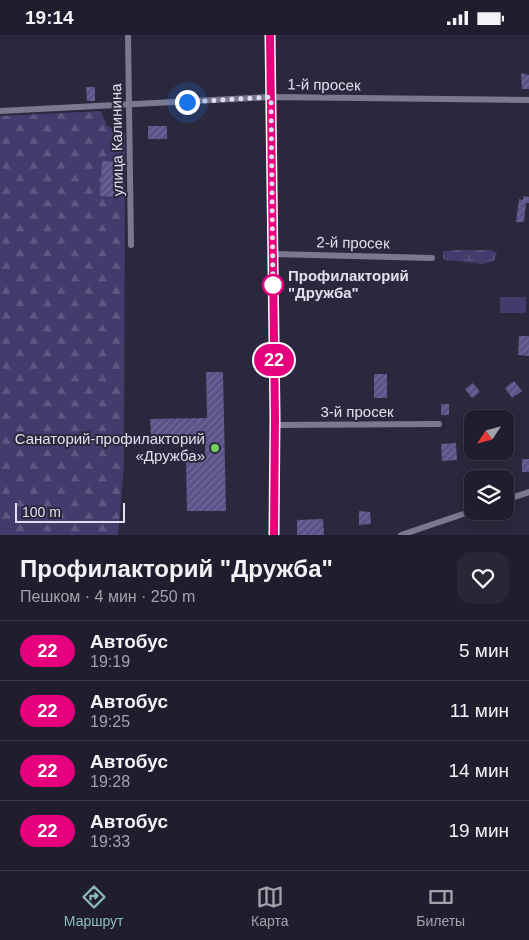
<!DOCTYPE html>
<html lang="ru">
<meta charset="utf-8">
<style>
:root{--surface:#201e2e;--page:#282736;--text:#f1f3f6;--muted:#a2a2aa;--line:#3d3c4a;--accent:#8bbbb9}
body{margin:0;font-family:Arial,sans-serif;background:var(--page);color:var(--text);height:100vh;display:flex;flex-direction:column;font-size:19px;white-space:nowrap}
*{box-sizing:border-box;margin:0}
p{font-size:16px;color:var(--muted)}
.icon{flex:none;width:28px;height:28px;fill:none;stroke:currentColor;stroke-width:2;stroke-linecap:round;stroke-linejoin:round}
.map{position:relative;height:500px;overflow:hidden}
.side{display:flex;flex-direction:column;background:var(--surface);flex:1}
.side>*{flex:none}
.badge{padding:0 10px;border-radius:16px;font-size:18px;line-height:32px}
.needle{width:32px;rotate:234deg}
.buttons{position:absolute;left:464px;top:375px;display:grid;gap:10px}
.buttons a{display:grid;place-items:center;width:50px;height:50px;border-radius:10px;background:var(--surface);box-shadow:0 2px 8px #0003,0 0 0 1px var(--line);font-size:25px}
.scale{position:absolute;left:15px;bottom:12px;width:110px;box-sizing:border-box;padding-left:5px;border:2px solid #e0dfed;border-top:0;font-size:14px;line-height:18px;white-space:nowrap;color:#e0dfed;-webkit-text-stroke:4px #2b283d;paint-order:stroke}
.you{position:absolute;width:25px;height:25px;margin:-12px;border:4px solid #fff;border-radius:50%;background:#1a73e8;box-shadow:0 0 0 8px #1a73e833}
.map>.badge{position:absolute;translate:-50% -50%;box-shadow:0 0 0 2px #fff}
.round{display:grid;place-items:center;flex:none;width:52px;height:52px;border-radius:15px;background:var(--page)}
.headline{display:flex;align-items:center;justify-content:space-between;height:85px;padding:0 20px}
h1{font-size:24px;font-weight:800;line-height:38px}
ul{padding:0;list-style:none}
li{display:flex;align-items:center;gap:15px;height:60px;padding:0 20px;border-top:1px solid var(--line)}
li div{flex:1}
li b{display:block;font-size:19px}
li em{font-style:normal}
li .badge{min-width:55px;font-weight:700;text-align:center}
.status{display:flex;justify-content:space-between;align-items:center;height:35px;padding:0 25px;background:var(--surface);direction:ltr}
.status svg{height:14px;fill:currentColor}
.menu{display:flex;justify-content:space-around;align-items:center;height:70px;border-top:1px solid var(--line);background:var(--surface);font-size:14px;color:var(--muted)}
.menu a{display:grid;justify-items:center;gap:2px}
.menu .selected{color:var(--accent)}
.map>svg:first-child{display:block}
.forest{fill:url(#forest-firs)}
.wetland{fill:url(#wetland-marsh)}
.park{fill:#433b6b}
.building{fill:url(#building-hatch)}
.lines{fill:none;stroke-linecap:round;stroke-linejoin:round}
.minor{stroke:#7b7891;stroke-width:6}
.tertiary{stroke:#7b7891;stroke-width:8}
.line-casing{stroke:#fff;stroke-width:11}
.line{stroke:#e6007e;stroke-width:8}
.walk{stroke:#e0dfed;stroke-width:5;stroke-dasharray:0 9}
.stop-dot{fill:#fff;stroke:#e6007e;stroke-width:2.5}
.poi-dot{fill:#72d25e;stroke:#2b283d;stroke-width:2}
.labels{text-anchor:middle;stroke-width:4;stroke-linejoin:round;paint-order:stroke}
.street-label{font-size:15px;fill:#e0dfed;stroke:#2b283d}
.stop-label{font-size:15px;font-weight:bold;fill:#e0dfed;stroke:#2b283d;text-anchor:start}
.poi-label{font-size:15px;fill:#e0dfed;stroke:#2b283d;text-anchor:end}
</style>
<div class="status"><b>19:14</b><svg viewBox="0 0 49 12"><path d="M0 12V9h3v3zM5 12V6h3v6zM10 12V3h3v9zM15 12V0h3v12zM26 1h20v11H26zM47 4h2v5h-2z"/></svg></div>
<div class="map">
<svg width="529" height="500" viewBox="0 0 529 500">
<defs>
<pattern id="forest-firs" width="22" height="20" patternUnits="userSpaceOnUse" patternTransform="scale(1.25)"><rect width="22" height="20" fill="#433b6b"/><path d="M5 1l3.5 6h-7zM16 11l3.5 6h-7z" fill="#5e5780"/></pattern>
<pattern id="wetland-marsh" width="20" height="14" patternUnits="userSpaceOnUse" patternTransform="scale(1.25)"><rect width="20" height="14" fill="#433b6b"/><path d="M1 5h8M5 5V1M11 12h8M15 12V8" fill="none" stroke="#5e5780"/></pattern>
<pattern id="building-hatch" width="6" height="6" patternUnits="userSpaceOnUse" patternTransform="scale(1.25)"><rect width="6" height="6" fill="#5b5288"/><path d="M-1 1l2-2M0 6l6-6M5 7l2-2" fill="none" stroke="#726a99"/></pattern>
</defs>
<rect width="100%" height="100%" fill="#2b283d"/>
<!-- forest -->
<path class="forest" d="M101,76L107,91L125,98L124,432L118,500H0V81Z"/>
<!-- wetland -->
<path class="wetland" d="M458,215H491L497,218L494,226L482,229L446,225L443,223V216Z"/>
<!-- park -->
<rect class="park" x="500" y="262" width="26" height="16"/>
<!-- building -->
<g class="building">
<path d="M521,38L529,40V54H522Z"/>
<path d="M86,52H95V66H87Z"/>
<rect x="148" y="91" width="19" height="13"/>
<path d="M102,126L118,127L117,162L100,161Z"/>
<path d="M523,161L529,162V168H526L524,187H516L519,164L523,165Z"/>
<path d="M519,301H529V321L518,320Z"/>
<path d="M206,337H223L226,476H187L186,425L205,424V400L151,401L150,384L207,383Z"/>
<rect x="374" y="339" width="13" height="24"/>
<path d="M514,346L522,356L512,363L505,353Z"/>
<path d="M473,348L480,357L472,363L465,354Z"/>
<rect x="441" y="369" width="8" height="11"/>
<path d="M456,408L457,425L442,426L441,409Z"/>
<rect x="522" y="424" width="7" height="13"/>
<path d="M359,476L370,477L371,489L359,490Z"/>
<path d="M323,484L324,500H297V485Z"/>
</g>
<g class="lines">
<!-- minor -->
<g class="minor">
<path d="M128,0L131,210"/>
<path d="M0,76L271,62L529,65"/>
<path d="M273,219L432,223"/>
<path d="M275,390L439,389"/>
<path d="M505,465L529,457"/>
<path d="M401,500L472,476"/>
</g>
<!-- tertiary -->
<path class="tertiary" d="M270,0L275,382L274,500"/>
</g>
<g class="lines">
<defs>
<path id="line" d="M270,0L275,382L274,500"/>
</defs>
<!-- line casing -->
<use href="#line" class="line-casing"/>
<!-- line -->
<use href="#line" class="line"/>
<!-- walk -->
<path class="walk" d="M187,67L271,62L273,252V250"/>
</g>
<!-- markers -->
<circle class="stop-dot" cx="273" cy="250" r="10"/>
<circle class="poi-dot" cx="215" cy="413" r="5"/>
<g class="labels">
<!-- street labels -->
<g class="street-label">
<text transform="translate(324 50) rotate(1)" y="5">1-й просек</text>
<text transform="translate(117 105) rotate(-91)" y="5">улица Калинина</text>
<text transform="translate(353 208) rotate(1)" y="5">2-й просек</text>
<text x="357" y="382">3-й просек</text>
</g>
<!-- stop labels -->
<g class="stop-label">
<text x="288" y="246">Профилакторий<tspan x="288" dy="17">"Дружба"</tspan></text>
</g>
<!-- poi labels -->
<g class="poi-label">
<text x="205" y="409">Санаторий-профилакторий<tspan x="205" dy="17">«Дружба»</tspan></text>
</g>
</g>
</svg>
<div class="buttons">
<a><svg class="needle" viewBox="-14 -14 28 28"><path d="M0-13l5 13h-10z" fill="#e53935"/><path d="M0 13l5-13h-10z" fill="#a2a2aa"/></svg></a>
<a><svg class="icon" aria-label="layers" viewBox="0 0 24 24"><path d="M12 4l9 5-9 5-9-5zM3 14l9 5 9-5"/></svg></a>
</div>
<div class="scale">100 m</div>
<div class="you" style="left:187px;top:67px"></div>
<b class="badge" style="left:274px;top:325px;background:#e6007e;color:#fff">22</b>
</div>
<section class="side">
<div class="headline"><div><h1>Профилакторий &quot;Дружба&quot;</h1><p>Пешком · 4 мин · 250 m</p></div><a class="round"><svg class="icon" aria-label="heart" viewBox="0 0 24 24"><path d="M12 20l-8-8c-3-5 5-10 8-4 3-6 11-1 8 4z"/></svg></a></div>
<ul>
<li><span class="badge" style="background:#e6007e;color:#fff">22</span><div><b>Автобус</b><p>19:19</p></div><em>5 мин</em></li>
<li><span class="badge" style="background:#e6007e;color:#fff">22</span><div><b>Автобус</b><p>19:25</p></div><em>11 мин</em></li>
<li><span class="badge" style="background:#e6007e;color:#fff">22</span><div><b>Автобус</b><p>19:28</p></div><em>14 мин</em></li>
<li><span class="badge" style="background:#e6007e;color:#fff">22</span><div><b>Автобус</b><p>19:33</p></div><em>19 мин</em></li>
</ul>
</section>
<nav class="menu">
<a class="selected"><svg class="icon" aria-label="directions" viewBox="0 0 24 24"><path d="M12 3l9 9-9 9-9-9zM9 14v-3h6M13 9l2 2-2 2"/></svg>Маршрут</a>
<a><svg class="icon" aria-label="map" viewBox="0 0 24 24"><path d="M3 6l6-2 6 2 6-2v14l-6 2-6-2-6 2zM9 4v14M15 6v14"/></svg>Карта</a>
<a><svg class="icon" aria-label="tickets" viewBox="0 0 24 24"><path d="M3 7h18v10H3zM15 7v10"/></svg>Билеты</a>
</nav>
